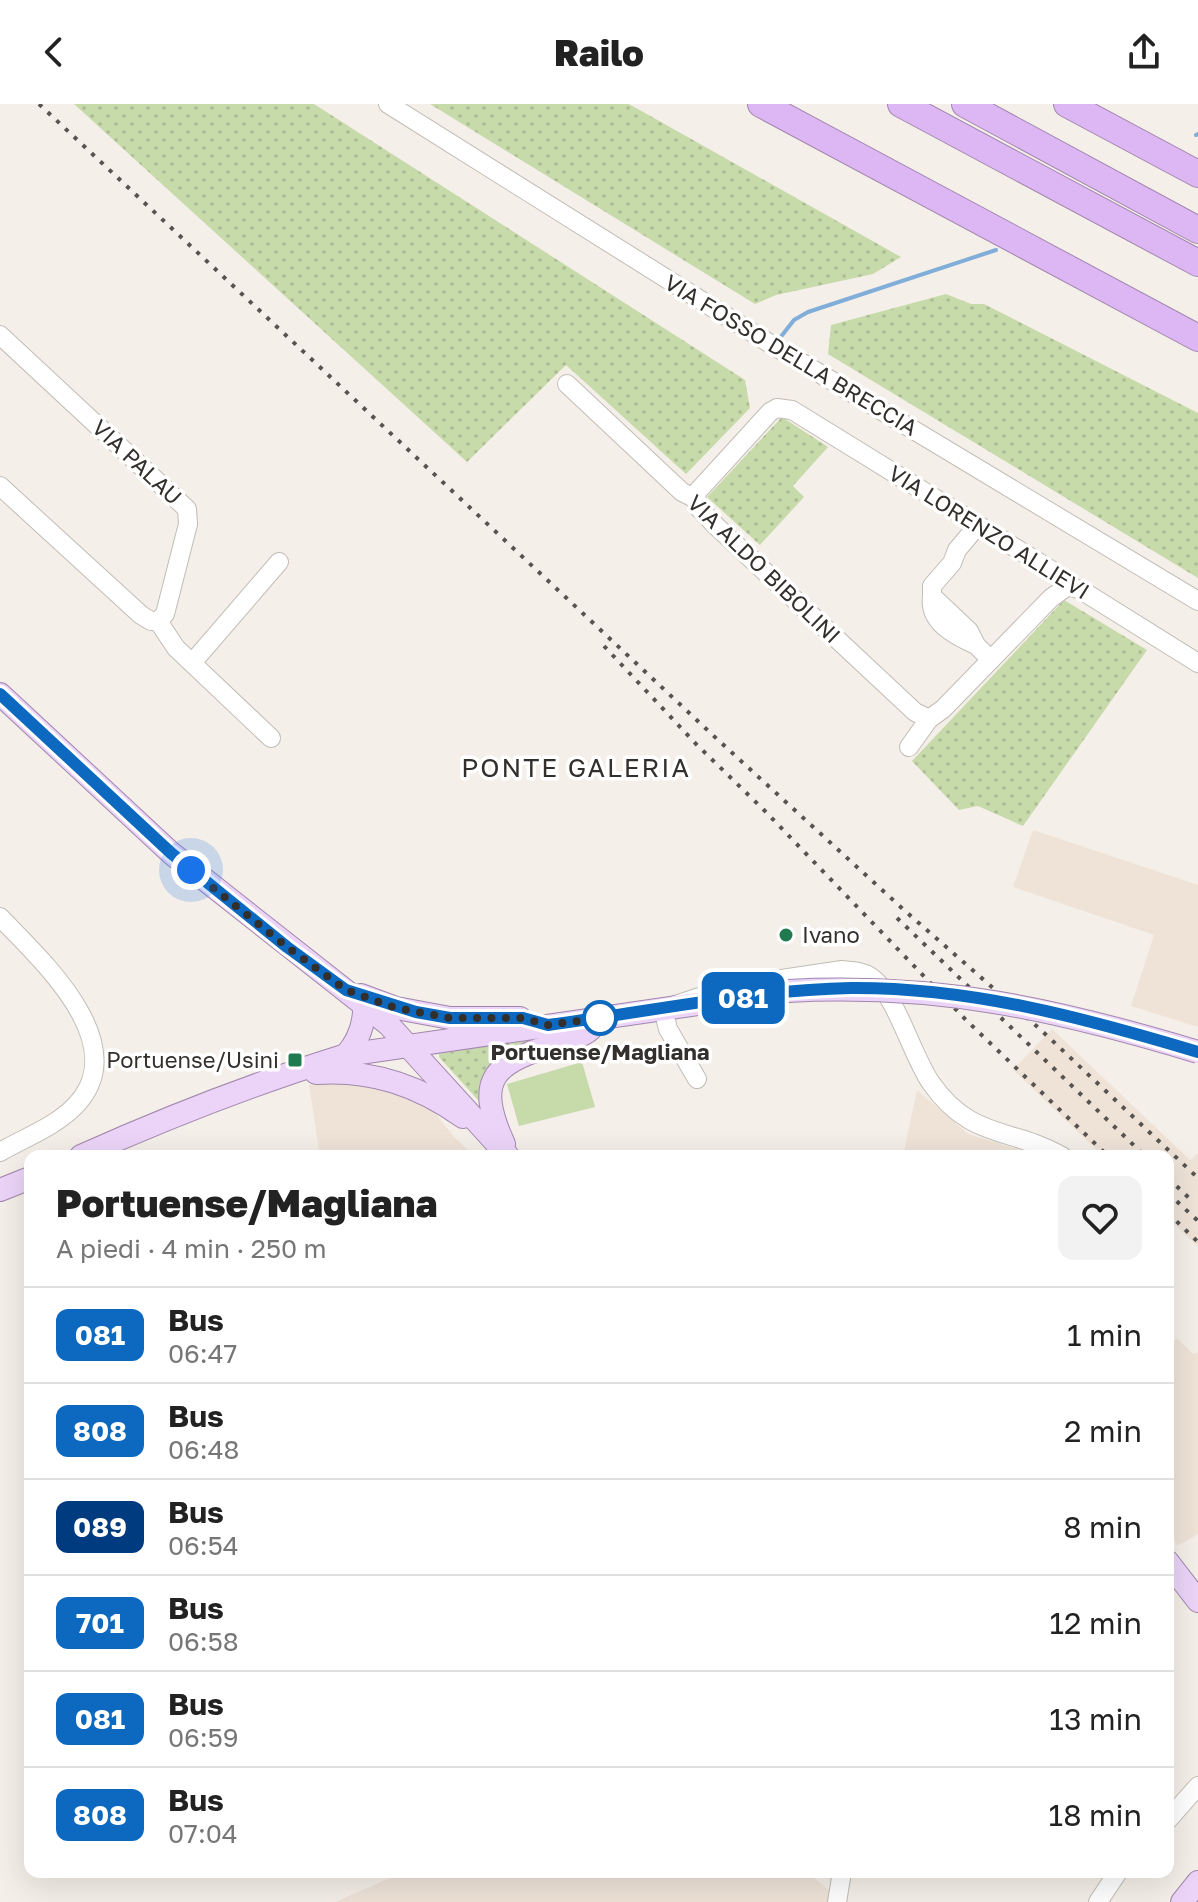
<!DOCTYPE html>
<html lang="it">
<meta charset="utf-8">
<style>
:root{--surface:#fff;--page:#f2f2f2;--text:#222;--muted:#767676;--line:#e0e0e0}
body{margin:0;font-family:"Golos Text",sans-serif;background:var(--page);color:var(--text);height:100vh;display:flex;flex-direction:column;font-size:30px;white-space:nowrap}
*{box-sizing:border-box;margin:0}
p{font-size:26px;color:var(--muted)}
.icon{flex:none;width:44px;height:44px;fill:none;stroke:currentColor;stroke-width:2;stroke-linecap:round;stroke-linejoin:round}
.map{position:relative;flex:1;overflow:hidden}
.side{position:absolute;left:24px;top:1046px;width:1150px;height:728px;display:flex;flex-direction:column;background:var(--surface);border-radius:16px;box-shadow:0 8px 32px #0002}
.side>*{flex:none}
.badge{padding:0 16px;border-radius:12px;font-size:28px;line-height:52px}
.you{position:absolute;width:40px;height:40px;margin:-20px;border:6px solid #fff;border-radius:50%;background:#1a73e8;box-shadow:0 0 0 12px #1a73e833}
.map>.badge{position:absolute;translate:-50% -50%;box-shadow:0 0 0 4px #fff}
.round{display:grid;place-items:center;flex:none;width:84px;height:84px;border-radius:16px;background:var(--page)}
.summary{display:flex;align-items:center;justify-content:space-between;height:136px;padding:0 32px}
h1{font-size:38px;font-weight:800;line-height:60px}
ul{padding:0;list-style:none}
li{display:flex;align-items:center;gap:24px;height:96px;padding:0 32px;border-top:2px solid var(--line)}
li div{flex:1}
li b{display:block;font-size:30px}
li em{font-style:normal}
li .badge{min-width:88px;font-weight:700;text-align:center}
header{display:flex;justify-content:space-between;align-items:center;height:104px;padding:0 32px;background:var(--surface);font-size:36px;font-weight:800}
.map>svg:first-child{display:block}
.built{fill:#efe3d8}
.green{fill:url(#green-dots)}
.pitch{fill:#c7daaa}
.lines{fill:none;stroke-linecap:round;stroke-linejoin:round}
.stream{stroke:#81aed8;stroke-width:4}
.minor-casing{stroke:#c2bcb6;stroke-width:20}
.major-casing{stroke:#a187ae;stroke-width:24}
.highway-casing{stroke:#a187ae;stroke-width:28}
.minor{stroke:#fff;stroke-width:18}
.major{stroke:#ebd4f8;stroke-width:22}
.highway{stroke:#ddb7f4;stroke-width:26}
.rail{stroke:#575350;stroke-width:4;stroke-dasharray:4 8;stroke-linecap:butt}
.major-bridge-casing{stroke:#a187ae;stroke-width:24;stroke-linecap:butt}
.major-bridge{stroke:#ebd4f8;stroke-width:22}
.line-casing{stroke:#fff;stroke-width:18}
.line{stroke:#0c69bf;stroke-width:12}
.walk{stroke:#322f2d;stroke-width:8;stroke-dasharray:0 14.4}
.poi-dot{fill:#1f7a50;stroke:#fff;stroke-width:3}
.stop-dot{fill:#fff;stroke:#0c69bf;stroke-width:4}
.labels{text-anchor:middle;stroke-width:7;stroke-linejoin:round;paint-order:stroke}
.street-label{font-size:22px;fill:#322f2d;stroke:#fff}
.poi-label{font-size:22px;fill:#322f2d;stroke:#fff;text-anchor:start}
.stop-label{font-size:22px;font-weight:bold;fill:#322f2d;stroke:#fff}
.quarter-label{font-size:26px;letter-spacing:2px;fill:#322f2d;stroke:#fff}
</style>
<header><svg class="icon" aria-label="back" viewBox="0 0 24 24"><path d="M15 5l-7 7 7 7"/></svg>Railo<svg class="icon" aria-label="share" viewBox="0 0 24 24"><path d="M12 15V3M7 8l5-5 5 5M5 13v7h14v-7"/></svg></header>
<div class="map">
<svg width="1198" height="1798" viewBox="0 0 1198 1798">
<defs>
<pattern id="green-dots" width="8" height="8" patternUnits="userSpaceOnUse" patternTransform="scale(2)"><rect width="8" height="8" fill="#c7daaa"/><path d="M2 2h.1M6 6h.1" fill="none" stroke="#abbb93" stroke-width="1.8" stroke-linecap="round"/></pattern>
</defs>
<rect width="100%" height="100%" fill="#f5efe9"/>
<!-- built -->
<g class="built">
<path d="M1033,726L1198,781V923L1131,902L1154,831L1013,783Z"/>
<path d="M1052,925L1190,1056L1198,1049V1143L1168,1114V1052H1103L1013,966Z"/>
<path d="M343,973L359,975L428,1001L454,1033L475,1052H320L309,981Z"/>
<path d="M917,986L968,1030L1040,1052H903Z"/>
<path d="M1178,1235L1193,1250L1198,1248V1430L1177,1442L1168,1422V1238Z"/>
<path d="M404,1768H807L831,1788L828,1798H335Z"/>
</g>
<!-- green -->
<g class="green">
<path d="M74,0H314L745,276L750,304L686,370L566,261L467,358Z"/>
<path d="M430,0H629L901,153L873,170L776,191L755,200Z"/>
<path d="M946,190L971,200H984L1198,309V474L828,250L831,221Z"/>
<path d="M782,313L828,343L793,382L804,393L760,441L707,393Z"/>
<path d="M1064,496L1147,546L1023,722L978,702L959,706L912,657Z"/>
<path d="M543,934L519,944L487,1006L439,953V950Z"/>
</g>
<!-- pitch -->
<path class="pitch" d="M582,958L595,1003L519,1022L507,980Z"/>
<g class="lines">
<!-- stream -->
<g class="stream">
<path d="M1196,31L1198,30"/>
<path d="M776,239L794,216L808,208L996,146"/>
</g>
<defs>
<g id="minor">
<path d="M388,0L769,239L1198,497"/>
<path d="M0,231L187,405L188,420L165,510L158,517"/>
<path d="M567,280L682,388L696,395L698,403L716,422L915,608L929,615"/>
<path d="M0,382L141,511L151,517H158L176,544L271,634"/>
<path d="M696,395L697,388L770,308L777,304L792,306L1056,469L1068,482L1081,486L1198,559"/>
<path d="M932,492V482L952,459L957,446L978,421"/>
<path d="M976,541C955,532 928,518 932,492L969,527L976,541L991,556"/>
<path d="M192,559L279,458"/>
<path d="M909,643L929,615L943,605L1051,494L1068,482"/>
<path d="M0,813C41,856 136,941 74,1003C54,1023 24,1034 0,1048"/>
<path d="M697,975L668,925L663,905L733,882L842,866C852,867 862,867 871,873C896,890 912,952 931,979C971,1036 1010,1023 1062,1052"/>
<path d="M1168,1716L1198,1682"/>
<path d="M837,1798L842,1768"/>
<path d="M1098,1798L1118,1768"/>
</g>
<g id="major">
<path d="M0,590L171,749L388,920L508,1052"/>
<path d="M361,891L396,904L450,914H520"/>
<path d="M346,951C359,936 365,920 364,900"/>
<path d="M316,969C371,965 418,981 463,1013"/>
<path d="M504,1040C473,972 496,959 558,939C567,936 580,934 587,928C592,925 596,919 600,915"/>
<path d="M81,1052C168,1013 255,979 346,951L788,887"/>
<path d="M0,1086L30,1074"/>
<path d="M1168,1458L1198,1497"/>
<path d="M1182,1798L1198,1778"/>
</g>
<g id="highway">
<path d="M761,0L1198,234"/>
<path d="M901,0L1198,159"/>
<path d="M965,0L1198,126"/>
<path d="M1067,0L1198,70"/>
</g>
</defs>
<!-- minor casing -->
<use href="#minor" class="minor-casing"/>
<!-- major casing -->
<use href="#major" class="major-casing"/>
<!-- highway casing -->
<use href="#highway" class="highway-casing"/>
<!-- minor -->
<use href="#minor" class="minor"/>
<!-- major -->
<use href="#major" class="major"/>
<!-- highway -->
<use href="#highway" class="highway"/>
<!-- rail -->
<g class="rail">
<path d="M39,0L717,635L904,806L1041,926L1198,1074"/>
<path d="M604,542L696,640L764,706L966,916L1108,1052"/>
<path d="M897,814L1145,1052"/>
<path d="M1168,1074L1189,1094"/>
<path d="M1168,1089L1198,1117"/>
<path d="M1168,1109L1198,1138"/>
</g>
<defs>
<path id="major-bridge" d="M788,887C938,879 1056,905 1198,948"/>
</defs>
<!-- major-bridge casing -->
<use href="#major-bridge" class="major-bridge-casing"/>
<!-- major-bridge -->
<use href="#major-bridge" class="major-bridge"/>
</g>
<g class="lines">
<defs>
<path id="line" d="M0,590L171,749L287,843L346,886L416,908L450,914H523L548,921C648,908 750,886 851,884C970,883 1085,914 1198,948"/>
</defs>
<!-- line casing -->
<use href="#line" class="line-casing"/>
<!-- line -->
<use href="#line" class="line"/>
<!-- walk -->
<path class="walk" d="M191,766L287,843L346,886L396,904L450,914H523L548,921L600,914"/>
</g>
<!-- markers -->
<g class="poi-dot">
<circle cx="786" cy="831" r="8"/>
<rect x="287" y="948" width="16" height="16" rx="4"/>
</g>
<circle class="stop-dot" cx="600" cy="914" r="16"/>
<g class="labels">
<!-- street labels -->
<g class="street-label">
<text transform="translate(791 251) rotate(31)" y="8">VIA FOSSO DELLA BRECCIA</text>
<text transform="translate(137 358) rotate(43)" y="8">VIA PALAU</text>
<text transform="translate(989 428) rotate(32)" y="8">VIA LORENZO ALLIEVI</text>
<text transform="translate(764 465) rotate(44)" y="8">VIA ALDO BIBOLINI</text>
</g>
<!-- poi labels -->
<g class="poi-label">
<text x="802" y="839">Ivano</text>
<text x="279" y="964" text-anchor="end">Portuense/Usini</text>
</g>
<!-- stop labels -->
<g class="stop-label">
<text x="600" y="956">Portuense/Magliana</text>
</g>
<!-- quarter labels -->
<g class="quarter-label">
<text x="576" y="673">PONTE GALERIA</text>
</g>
</g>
</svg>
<div class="you" style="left:191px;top:766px"></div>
<b class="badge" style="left:743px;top:894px;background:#0c69bf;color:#fff">081</b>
<section class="side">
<div class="summary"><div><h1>Portuense/Magliana</h1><p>A piedi · 4 min · 250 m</p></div><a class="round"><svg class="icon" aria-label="heart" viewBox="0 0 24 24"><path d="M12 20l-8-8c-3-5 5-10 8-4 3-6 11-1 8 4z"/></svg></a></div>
<ul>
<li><span class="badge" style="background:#0c69bf;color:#fff">081</span><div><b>Bus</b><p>06:47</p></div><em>1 min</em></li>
<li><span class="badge" style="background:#0c69bf;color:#fff">808</span><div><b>Bus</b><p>06:48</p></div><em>2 min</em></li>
<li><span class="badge" style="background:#003b80;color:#fff">089</span><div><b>Bus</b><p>06:54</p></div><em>8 min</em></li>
<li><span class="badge" style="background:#0c69bf;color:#fff">701</span><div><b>Bus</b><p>06:58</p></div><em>12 min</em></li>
<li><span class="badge" style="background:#0c69bf;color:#fff">081</span><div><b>Bus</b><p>06:59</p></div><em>13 min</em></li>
<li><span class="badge" style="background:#0c69bf;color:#fff">808</span><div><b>Bus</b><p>07:04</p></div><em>18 min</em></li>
</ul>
</section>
</div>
